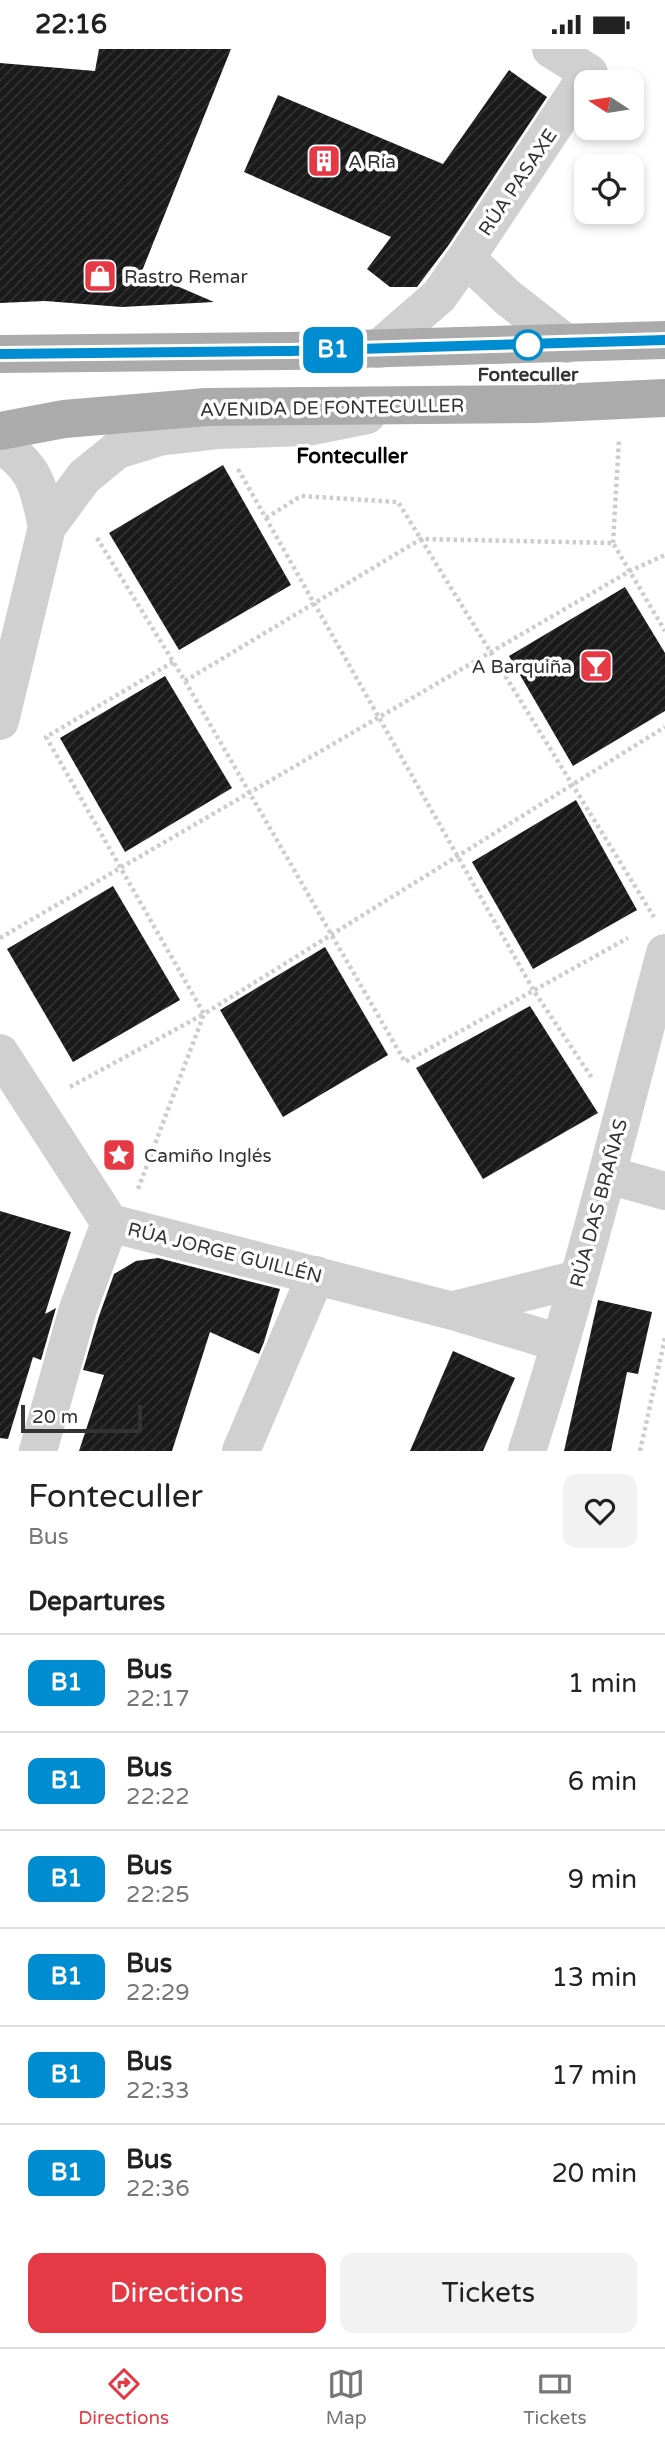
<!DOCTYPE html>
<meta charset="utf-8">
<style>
:root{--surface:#fff;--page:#f2f2f2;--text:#222;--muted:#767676;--line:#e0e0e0;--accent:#e63946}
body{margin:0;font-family:"Varela Round",sans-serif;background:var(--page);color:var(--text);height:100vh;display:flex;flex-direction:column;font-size:26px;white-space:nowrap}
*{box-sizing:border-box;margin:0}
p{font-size:23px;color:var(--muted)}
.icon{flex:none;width:38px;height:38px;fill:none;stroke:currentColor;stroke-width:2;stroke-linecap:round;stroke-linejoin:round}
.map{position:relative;height:1402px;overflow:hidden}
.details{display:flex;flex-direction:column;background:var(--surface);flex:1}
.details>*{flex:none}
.badge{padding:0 14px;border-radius:10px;font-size:24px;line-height:46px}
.needle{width:46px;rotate:282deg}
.buttons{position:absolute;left:574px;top:21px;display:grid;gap:14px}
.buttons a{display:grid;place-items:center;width:70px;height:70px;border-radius:14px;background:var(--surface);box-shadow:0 4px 10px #0003;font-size:35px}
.scale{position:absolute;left:21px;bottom:18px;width:121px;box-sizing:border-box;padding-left:7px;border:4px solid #333;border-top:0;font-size:19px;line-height:24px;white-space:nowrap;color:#333;-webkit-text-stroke:5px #fff;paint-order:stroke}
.map>.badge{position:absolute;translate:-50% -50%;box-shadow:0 0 0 4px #fff}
h2{padding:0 28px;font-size:26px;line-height:63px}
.round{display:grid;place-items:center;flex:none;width:74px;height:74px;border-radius:14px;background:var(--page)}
.overview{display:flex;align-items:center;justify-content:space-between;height:119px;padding:0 28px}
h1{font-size:33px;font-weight:600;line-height:52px}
.primary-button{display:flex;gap:14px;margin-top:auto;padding:14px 28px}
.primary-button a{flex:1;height:80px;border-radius:14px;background:var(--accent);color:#fff;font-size:28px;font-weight:600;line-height:80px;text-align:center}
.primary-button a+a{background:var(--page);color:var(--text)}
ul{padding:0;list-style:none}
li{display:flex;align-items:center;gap:21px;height:98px;padding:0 28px;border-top:2px solid var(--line)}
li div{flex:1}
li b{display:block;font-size:26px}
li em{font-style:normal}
li .badge{min-width:77px;font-weight:700;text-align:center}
.status{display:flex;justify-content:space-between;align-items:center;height:49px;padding:0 35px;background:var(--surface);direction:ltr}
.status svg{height:19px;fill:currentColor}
.menu{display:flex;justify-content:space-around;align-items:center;height:98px;border-top:2px solid var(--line);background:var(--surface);font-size:19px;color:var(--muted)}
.menu a{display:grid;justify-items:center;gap:4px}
.menu .active{color:var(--accent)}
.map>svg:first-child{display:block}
.building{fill:url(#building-hatch)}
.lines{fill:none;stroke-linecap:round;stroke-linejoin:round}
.path{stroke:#cdcdcd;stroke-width:4.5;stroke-dasharray:3.5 3.5;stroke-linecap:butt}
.minor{stroke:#d0d0d0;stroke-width:38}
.major{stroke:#ababab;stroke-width:38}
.line-casing{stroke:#fff;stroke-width:16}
.line{stroke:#008cd1;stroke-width:10}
.stop-dot{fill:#fff;stroke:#008cd1;stroke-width:3.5}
.labels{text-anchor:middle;stroke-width:7;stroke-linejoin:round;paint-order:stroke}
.poi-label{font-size:19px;fill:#333;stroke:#fff;text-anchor:start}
.street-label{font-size:19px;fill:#333;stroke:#fff}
.stop-label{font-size:19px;font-weight:bold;fill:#333;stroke:#fff}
.neighbourhood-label{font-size:21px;font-weight:bold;fill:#000;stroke:#fff}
</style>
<div class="status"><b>22:16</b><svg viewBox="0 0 49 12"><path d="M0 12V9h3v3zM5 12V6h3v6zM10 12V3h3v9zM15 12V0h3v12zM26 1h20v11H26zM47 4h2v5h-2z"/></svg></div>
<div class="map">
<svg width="665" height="1402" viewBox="0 0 665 1402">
<defs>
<pattern id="building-hatch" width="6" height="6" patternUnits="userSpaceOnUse" patternTransform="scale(1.75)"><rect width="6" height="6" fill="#1a1a1a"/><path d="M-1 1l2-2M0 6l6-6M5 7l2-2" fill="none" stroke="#333"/></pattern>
</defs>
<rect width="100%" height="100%" fill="#fff"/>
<!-- building -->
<g class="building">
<path d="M99,0H231L142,222L214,253L122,258L45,252L0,254V14L95,22Z"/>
<path d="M509,21L547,48L448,197L417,238H390L367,220L391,188L244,123L278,46L443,115Z"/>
<path d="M223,416L291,536L179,601L109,484Z"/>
<path d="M625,538L665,604V662L573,717L509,607Z"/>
<path d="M165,627L232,739L125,803L60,689Z"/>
<path d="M576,751L637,861L533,920L472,813Z"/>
<path d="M113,837L180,951L73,1013L7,900Z"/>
<path d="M325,898L388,1006L283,1068L220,961Z"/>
<path d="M530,957L598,1064L483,1130L416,1019Z"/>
<path d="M0,1162L71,1183L45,1265L56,1259L41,1311L33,1308L8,1390L0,1389Z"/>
<path d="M158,1209L280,1240L264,1293L259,1305L210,1283L172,1402H79L104,1326L83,1321L99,1267L114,1225L136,1212Z"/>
<path d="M598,1251L652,1263L638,1325L627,1323L611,1402H564Z"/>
<path d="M453,1302L515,1329L483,1402H410Z"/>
</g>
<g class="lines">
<!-- path -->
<g class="path">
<path d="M238,420L534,942L592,1029"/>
<path d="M266,469L301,447L398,453L654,868"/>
<path d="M97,489L185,632L405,1013L628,889"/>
<path d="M613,494L619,390"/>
<path d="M173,613L46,688L204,965L665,678"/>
<path d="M185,632L421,490L613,494L665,582"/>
<path d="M0,889L630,522L665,506"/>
<path d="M70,1038L204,965L138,1140"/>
<path d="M640,1402L665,1289"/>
</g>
<!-- minor -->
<g class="minor">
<path d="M466,209L589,24L551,0"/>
<path d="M378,300L439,247L466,209L507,248L567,295"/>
<path d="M0,395C37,420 38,437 47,478"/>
<path d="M0,672L47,478L84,428L117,401L159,388L219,381L307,378L367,366"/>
<path d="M0,1004L110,1174L453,1262L560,1294"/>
<path d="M608,1126L665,1142"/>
<path d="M454,1261L578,1230"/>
<path d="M38,1402L78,1260L110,1174"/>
<path d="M241,1402L316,1226"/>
<path d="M527,1402C580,1238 621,1071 665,904"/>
</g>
<!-- major -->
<g class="major">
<path d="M0,305L290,302L665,291"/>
<path d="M0,382L64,370L207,358L536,355L665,349"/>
</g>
</g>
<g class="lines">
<defs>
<path id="line" d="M0,305L290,302L665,291"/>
</defs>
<!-- line casing -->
<use href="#line" class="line-casing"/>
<!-- line -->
<use href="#line" class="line"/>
</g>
<!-- icons -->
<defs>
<symbol id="building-square" viewBox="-11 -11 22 22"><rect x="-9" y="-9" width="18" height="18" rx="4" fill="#e63946" stroke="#fff"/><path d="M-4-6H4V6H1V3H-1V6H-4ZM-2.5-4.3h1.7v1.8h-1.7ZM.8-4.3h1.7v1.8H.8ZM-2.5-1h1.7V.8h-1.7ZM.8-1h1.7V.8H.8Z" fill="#fff"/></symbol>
<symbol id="shop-square" viewBox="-11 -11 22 22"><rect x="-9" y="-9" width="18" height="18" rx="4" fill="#e63946" stroke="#fff"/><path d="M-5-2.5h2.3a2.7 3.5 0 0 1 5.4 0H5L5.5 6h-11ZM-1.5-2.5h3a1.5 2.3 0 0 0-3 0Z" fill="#fff"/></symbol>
<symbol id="bar-square" viewBox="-11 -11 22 22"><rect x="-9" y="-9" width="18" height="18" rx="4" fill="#e63946" stroke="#fff"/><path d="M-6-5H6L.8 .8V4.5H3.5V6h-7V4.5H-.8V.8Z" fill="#fff"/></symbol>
<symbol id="sight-square" viewBox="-11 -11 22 22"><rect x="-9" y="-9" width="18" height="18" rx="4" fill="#e63946" stroke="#fff"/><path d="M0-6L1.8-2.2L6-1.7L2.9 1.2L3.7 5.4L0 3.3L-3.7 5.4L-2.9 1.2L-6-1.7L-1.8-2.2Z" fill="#fff"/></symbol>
</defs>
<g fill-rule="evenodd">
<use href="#building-square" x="305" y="93" width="38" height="38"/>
<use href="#shop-square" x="81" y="208" width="38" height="38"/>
<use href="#bar-square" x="577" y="598" width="38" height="38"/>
<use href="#sight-square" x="100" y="1087" width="38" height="38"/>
</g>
<!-- markers -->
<circle class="stop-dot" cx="528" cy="296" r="14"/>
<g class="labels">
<!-- poi labels -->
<g class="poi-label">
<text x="348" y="119">A Ría</text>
<text x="124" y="234">Rastro Remar</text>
<text x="572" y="624" text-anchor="end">A Barquiña</text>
<text x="144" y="1113">Camiño Inglés</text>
</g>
<!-- street labels -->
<g class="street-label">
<text transform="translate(517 133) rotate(-56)" y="7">RÚA PASAXE</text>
<text transform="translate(332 358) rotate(-1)" y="7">AVENIDA DE FONTECULLER</text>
<text transform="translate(598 1154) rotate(-75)" y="7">RÚA DAS BRAÑAS</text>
<text transform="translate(225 1203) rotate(14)" y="7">RÚA JORGE GUILLÉN</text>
</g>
<!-- stop labels -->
<g class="stop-label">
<text x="528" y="332">Fonteculler</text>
</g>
<!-- neighbourhood labels -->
<g class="neighbourhood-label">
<text x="352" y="414">Fonteculler</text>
</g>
</g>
</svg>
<div class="buttons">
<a><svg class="needle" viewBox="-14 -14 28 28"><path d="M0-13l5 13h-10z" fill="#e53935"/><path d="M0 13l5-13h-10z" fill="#767676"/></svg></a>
<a><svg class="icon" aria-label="locate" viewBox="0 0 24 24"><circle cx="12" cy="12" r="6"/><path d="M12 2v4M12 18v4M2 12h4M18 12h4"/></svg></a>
</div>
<div class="scale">20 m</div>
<b class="badge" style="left:333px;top:301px;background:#008cd1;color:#fff">B1</b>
</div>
<section class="details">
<div class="overview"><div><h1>Fonteculler</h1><p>Bus</p></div><a class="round"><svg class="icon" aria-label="heart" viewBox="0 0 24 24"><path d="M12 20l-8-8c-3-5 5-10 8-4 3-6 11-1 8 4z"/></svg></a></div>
<h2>Departures</h2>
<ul>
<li><span class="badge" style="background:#008cd1;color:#fff">B1</span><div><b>Bus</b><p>22:17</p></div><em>1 min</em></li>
<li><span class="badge" style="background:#008cd1;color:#fff">B1</span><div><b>Bus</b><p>22:22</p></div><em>6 min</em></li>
<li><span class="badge" style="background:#008cd1;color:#fff">B1</span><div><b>Bus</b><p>22:25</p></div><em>9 min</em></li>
<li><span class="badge" style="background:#008cd1;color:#fff">B1</span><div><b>Bus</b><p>22:29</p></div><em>13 min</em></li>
<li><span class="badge" style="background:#008cd1;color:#fff">B1</span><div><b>Bus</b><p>22:33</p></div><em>17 min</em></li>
<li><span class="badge" style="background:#008cd1;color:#fff">B1</span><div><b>Bus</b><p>22:36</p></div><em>20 min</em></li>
</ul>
<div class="primary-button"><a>Directions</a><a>Tickets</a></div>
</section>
<nav class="menu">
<a class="active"><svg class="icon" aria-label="directions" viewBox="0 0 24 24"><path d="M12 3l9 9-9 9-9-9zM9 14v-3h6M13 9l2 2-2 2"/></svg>Directions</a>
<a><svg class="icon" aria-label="map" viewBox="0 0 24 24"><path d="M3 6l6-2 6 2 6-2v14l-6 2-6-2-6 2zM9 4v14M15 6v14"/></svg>Map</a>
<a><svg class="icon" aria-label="tickets" viewBox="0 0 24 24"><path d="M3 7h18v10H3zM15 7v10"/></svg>Tickets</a>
</nav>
